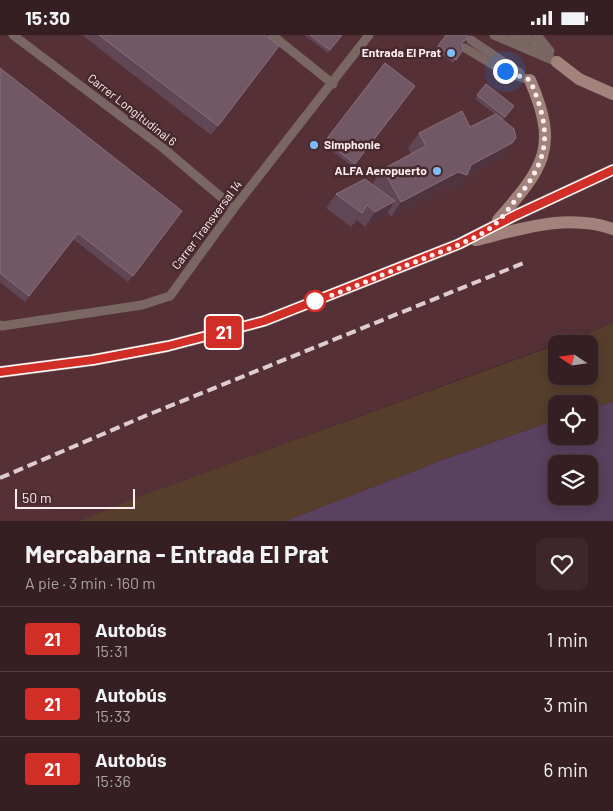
<!DOCTYPE html>
<html lang="es">
<meta charset="utf-8">
<style>
:root{--surface:#351f22;--page:#3d272a;--text:#f1f3f6;--muted:#aaa2a5;--line:#4f3d40}
body{margin:0;font-family:Barlow,sans-serif;background:var(--page);color:var(--text);height:100vh;display:flex;flex-direction:column;font-size:19px;white-space:nowrap}
*{box-sizing:border-box;margin:0}
p{font-size:16px;color:var(--muted)}
.icon{flex:none;width:28px;height:28px;fill:none;stroke:currentColor;stroke-width:2;stroke-linecap:round;stroke-linejoin:round}
.map{position:relative;height:486px;overflow:hidden}
.side{display:flex;flex-direction:column;background:var(--surface);flex:1}
.side>*{flex:none}
.badge{padding:0 10px;border-radius:4px;font-size:18px;line-height:32px}
.needle{width:32px;rotate:283deg}
.controls{position:absolute;left:548px;top:300px;display:grid;gap:10px}
.controls a{display:grid;place-items:center;width:50px;height:50px;border-radius:10px;background:var(--surface);box-shadow:0 2px 12px #0003,0 0 0 1px var(--line);font-size:25px}
.scale{position:absolute;left:15px;bottom:12px;width:120px;box-sizing:border-box;padding-left:5px;border:2px solid #feedef;border-top:0;font-size:14px;line-height:18px;white-space:nowrap;color:#feedef;-webkit-text-stroke:4px #47292e;paint-order:stroke}
.you{position:absolute;width:25px;height:25px;margin:-12px;border:4px solid #fff;border-radius:50%;background:#1a73e8;box-shadow:0 0 0 8px #1a73e833}
.map>.badge{position:absolute;translate:-50% -50%;box-shadow:0 0 0 2px #fff}
.round{display:grid;place-items:center;flex:none;width:52px;height:52px;border-radius:10px;background:var(--page)}
.head{display:flex;align-items:center;justify-content:space-between;height:85px;padding:0 25px}
h1{font-size:24px;font-weight:700;line-height:38px}
ul{padding:0;list-style:none}
li{display:flex;align-items:center;gap:15px;height:65px;padding:0 25px;border-top:1px solid var(--line)}
li div{flex:1}
li b{display:block;font-size:19px}
li em{font-style:normal}
li .badge{min-width:55px;font-weight:700;text-align:center}
.status{display:flex;justify-content:space-between;align-items:center;height:35px;padding:0 25px;background:var(--surface);direction:ltr}
.status svg{height:14px;fill:currentColor}
.map>svg:first-child{display:block}
.built{fill:#553137}
.green{fill:#573e2c}
.water{fill:#5a415f;fill-rule:evenodd}
.lines{fill:none;stroke-linecap:round;stroke-linejoin:round}
.service{stroke:#7a6662;stroke-width:9}
.secondary{stroke:#a1837b;stroke-width:12}
.rail{stroke:#dfccce;stroke-width:4;stroke-dasharray:10 5;stroke-linecap:butt}
.wall{fill:#614655}
.shaded-wall{fill:#4f333e}
.building{fill:#725865;stroke:#886f7b}
.line-casing{stroke:#fff;stroke-width:11}
.line{stroke:#d02e26;stroke-width:8}
.walk{stroke:#feedef;stroke-width:5;stroke-dasharray:0 9}
.poi-dot{fill:#7dbef9;stroke:#47292e;stroke-width:2}
.stop-dot{fill:#fff;stroke:#d02e26;stroke-width:2.5}
.labels{text-anchor:middle;stroke-width:5;stroke-linejoin:round;paint-order:stroke}
.poi-label{font-size:12px;font-weight:bold;fill:#feedef;stroke:#47292e;text-anchor:end}
.street-label{font-size:12px;fill:#feedef;stroke:#47292e}
</style>
<div class="status"><b>15:30</b><svg viewBox="0 0 49 12"><path d="M0 12V9h3v3zM5 12V6h3v6zM10 12V3h3v9zM15 12V0h3v12zM26 1h20v11H26zM47 4h2v5h-2z"/></svg></div>
<div class="map">
<svg width="613" height="486" viewBox="0 0 613 486">
<rect width="100%" height="100%" fill="#47292e"/>
<!-- built -->
<path class="built" d="M0,0H613V288L138,462L79,486H0Z"/>
<!-- green -->
<path class="green" d="M613,288V367L589,374V369H556V385L440,426L286,486H79L138,462L556,310V341H589V309H560Z"/>
<!-- water -->
<path class="water" d="M613,367V486H286L440,426L556,385V401H589V374ZM556,429H589V461H556Z"/>
<g class="lines">
<!-- service -->
<g class="service">
<path d="M13,0L163,113L234,173"/>
<path d="M272,0L333,49"/>
<path d="M494,0L557,27"/>
<path d="M512,0L524,8"/>
<path d="M524,0L549,20"/>
<path d="M537,0L550,16"/>
<path d="M471,5L520,38"/>
<path d="M465,13L505,37L530,45"/>
<path d="M0,290L2,291L142,270L170,261L234,173L369,0"/>
</g>
<!-- secondary -->
<g class="secondary">
<path d="M557,27L579,44L613,59"/>
<path d="M498,185C543,133 560,114 530,45"/>
<path d="M476,205C521,194 567,178 613,194"/>
<path d="M0,337L93,325L168,311L264,286L459,209L516,180L613,135"/>
</g>
<!-- rail -->
<path class="rail" d="M0,443L145,381L526,227"/>
</g>
<!-- wall -->
<g class="wall">
<path d="M82,0H265L279,11L211,100Z"/>
<path d="M304,0H342L328,18Z"/>
<path d="M446,0H468L467,4L465,7L462,9L463,15L453,28L435,14Z"/>
<path d="M385,28L415,51L353,132L323,109Z"/>
<path d="M0,33L182,176L128,247L73,204L25,267L0,247Z"/>
<path d="M486,49L514,71L503,85L516,103L502,123L466,142L457,155L448,151L391,182L388,177L385,181L365,192L357,185L351,192L326,173L336,159L374,151L373,148L383,134L411,119L408,113L419,98L470,92L495,79L475,64Z"/>
</g>
<!-- shaded-wall -->
<g class="shaded-wall">
<path d="M279,11L273,20L211,100L218,91Z"/>
<path d="M516,103L502,123L466,142L457,155L448,151L391,182L401,167L471,130Z"/>
<path d="M395,166L385,181L365,192L375,177Z"/>
</g>
<!-- building -->
<g class="building">
<path d="M99,0H265L279,11L218,91Z"/>
<path d="M310,0H342L330,15Z"/>
<path d="M446,0H468L467,4L462,7L463,15L456,25L438,11Z"/>
<path d="M385,28L415,51L355,129L325,106Z"/>
<path d="M0,33L182,176L133,241L78,198L29,261L0,238Z"/>
<path d="M486,49L514,71L505,82L477,60Z"/>
<path d="M462,76L470,92L496,79L514,94L516,103L512,108L471,130L467,140L458,137L401,167L383,134L426,111L419,98Z"/>
<path d="M365,144L395,166L375,177L367,170L362,178L336,159Z"/>
</g>
<g class="lines">
<defs>
<path id="line" d="M0,337L93,325L168,311L264,286L459,209L516,180L613,135"/>
</defs>
<!-- line casing -->
<use href="#line" class="line-casing"/>
<!-- line -->
<use href="#line" class="line"/>
<!-- walk -->
<path class="walk" d="M315,266C341,258 376,242 405,231C428,221 476,206 494,190C502,184 508,174 514,167C551,123 552,97 530,45L505,36"/>
</g>
<!-- markers -->
<g class="poi-dot">
<circle cx="451" cy="18" r="5"/>
<circle cx="314" cy="110" r="5"/>
<circle cx="437" cy="136" r="5"/>
</g>
<circle class="stop-dot" cx="315" cy="266" r="10"/>
<g class="labels">
<!-- poi labels -->
<g class="poi-label">
<text x="441" y="22">Entrada El Prat</text>
<text x="324" y="114" text-anchor="start">Simphonie</text>
<text x="427" y="140">ALFA Aeropuerto</text>
</g>
<!-- street labels -->
<g class="street-label">
<text transform="translate(132 75) rotate(38)" y="4">Carrer Longitudinal 6</text>
<text transform="translate(207 190) rotate(-53)" y="4">Carrer Transversal 14</text>
</g>
</g>
</svg>
<div class="controls">
<a><svg class="needle" viewBox="-14 -14 28 28"><path d="M0-13l5 13h-10z" fill="#e53935"/><path d="M0 13l5-13h-10z" fill="#aaa2a5"/></svg></a>
<a><svg class="icon" aria-label="locate" viewBox="0 0 24 24"><circle cx="12" cy="12" r="6"/><path d="M12 2v4M12 18v4M2 12h4M18 12h4"/></svg></a>
<a><svg class="icon" aria-label="layers" viewBox="0 0 24 24"><path d="M12 4l9 5-9 5-9-5zM3 14l9 5 9-5"/></svg></a>
</div>
<div class="scale">50 m</div>
<div class="you" style="left:505px;top:36px"></div>
<b class="badge" style="left:224px;top:297px;background:#d02e26;color:#fff">21</b>
</div>
<section class="side">
<div class="head"><div><h1>Mercabarna - Entrada El Prat</h1><p>A pie · 3 min · 160 m</p></div><a class="round"><svg class="icon" aria-label="heart" viewBox="0 0 24 24"><path d="M12 20l-8-8c-3-5 5-10 8-4 3-6 11-1 8 4z"/></svg></a></div>
<ul>
<li><span class="badge" style="background:#d02e26;color:#fff">21</span><div><b>Autobús</b><p>15:31</p></div><em>1 min</em></li>
<li><span class="badge" style="background:#d02e26;color:#fff">21</span><div><b>Autobús</b><p>15:33</p></div><em>3 min</em></li>
<li><span class="badge" style="background:#d02e26;color:#fff">21</span><div><b>Autobús</b><p>15:36</p></div><em>6 min</em></li>
</ul>
</section>
